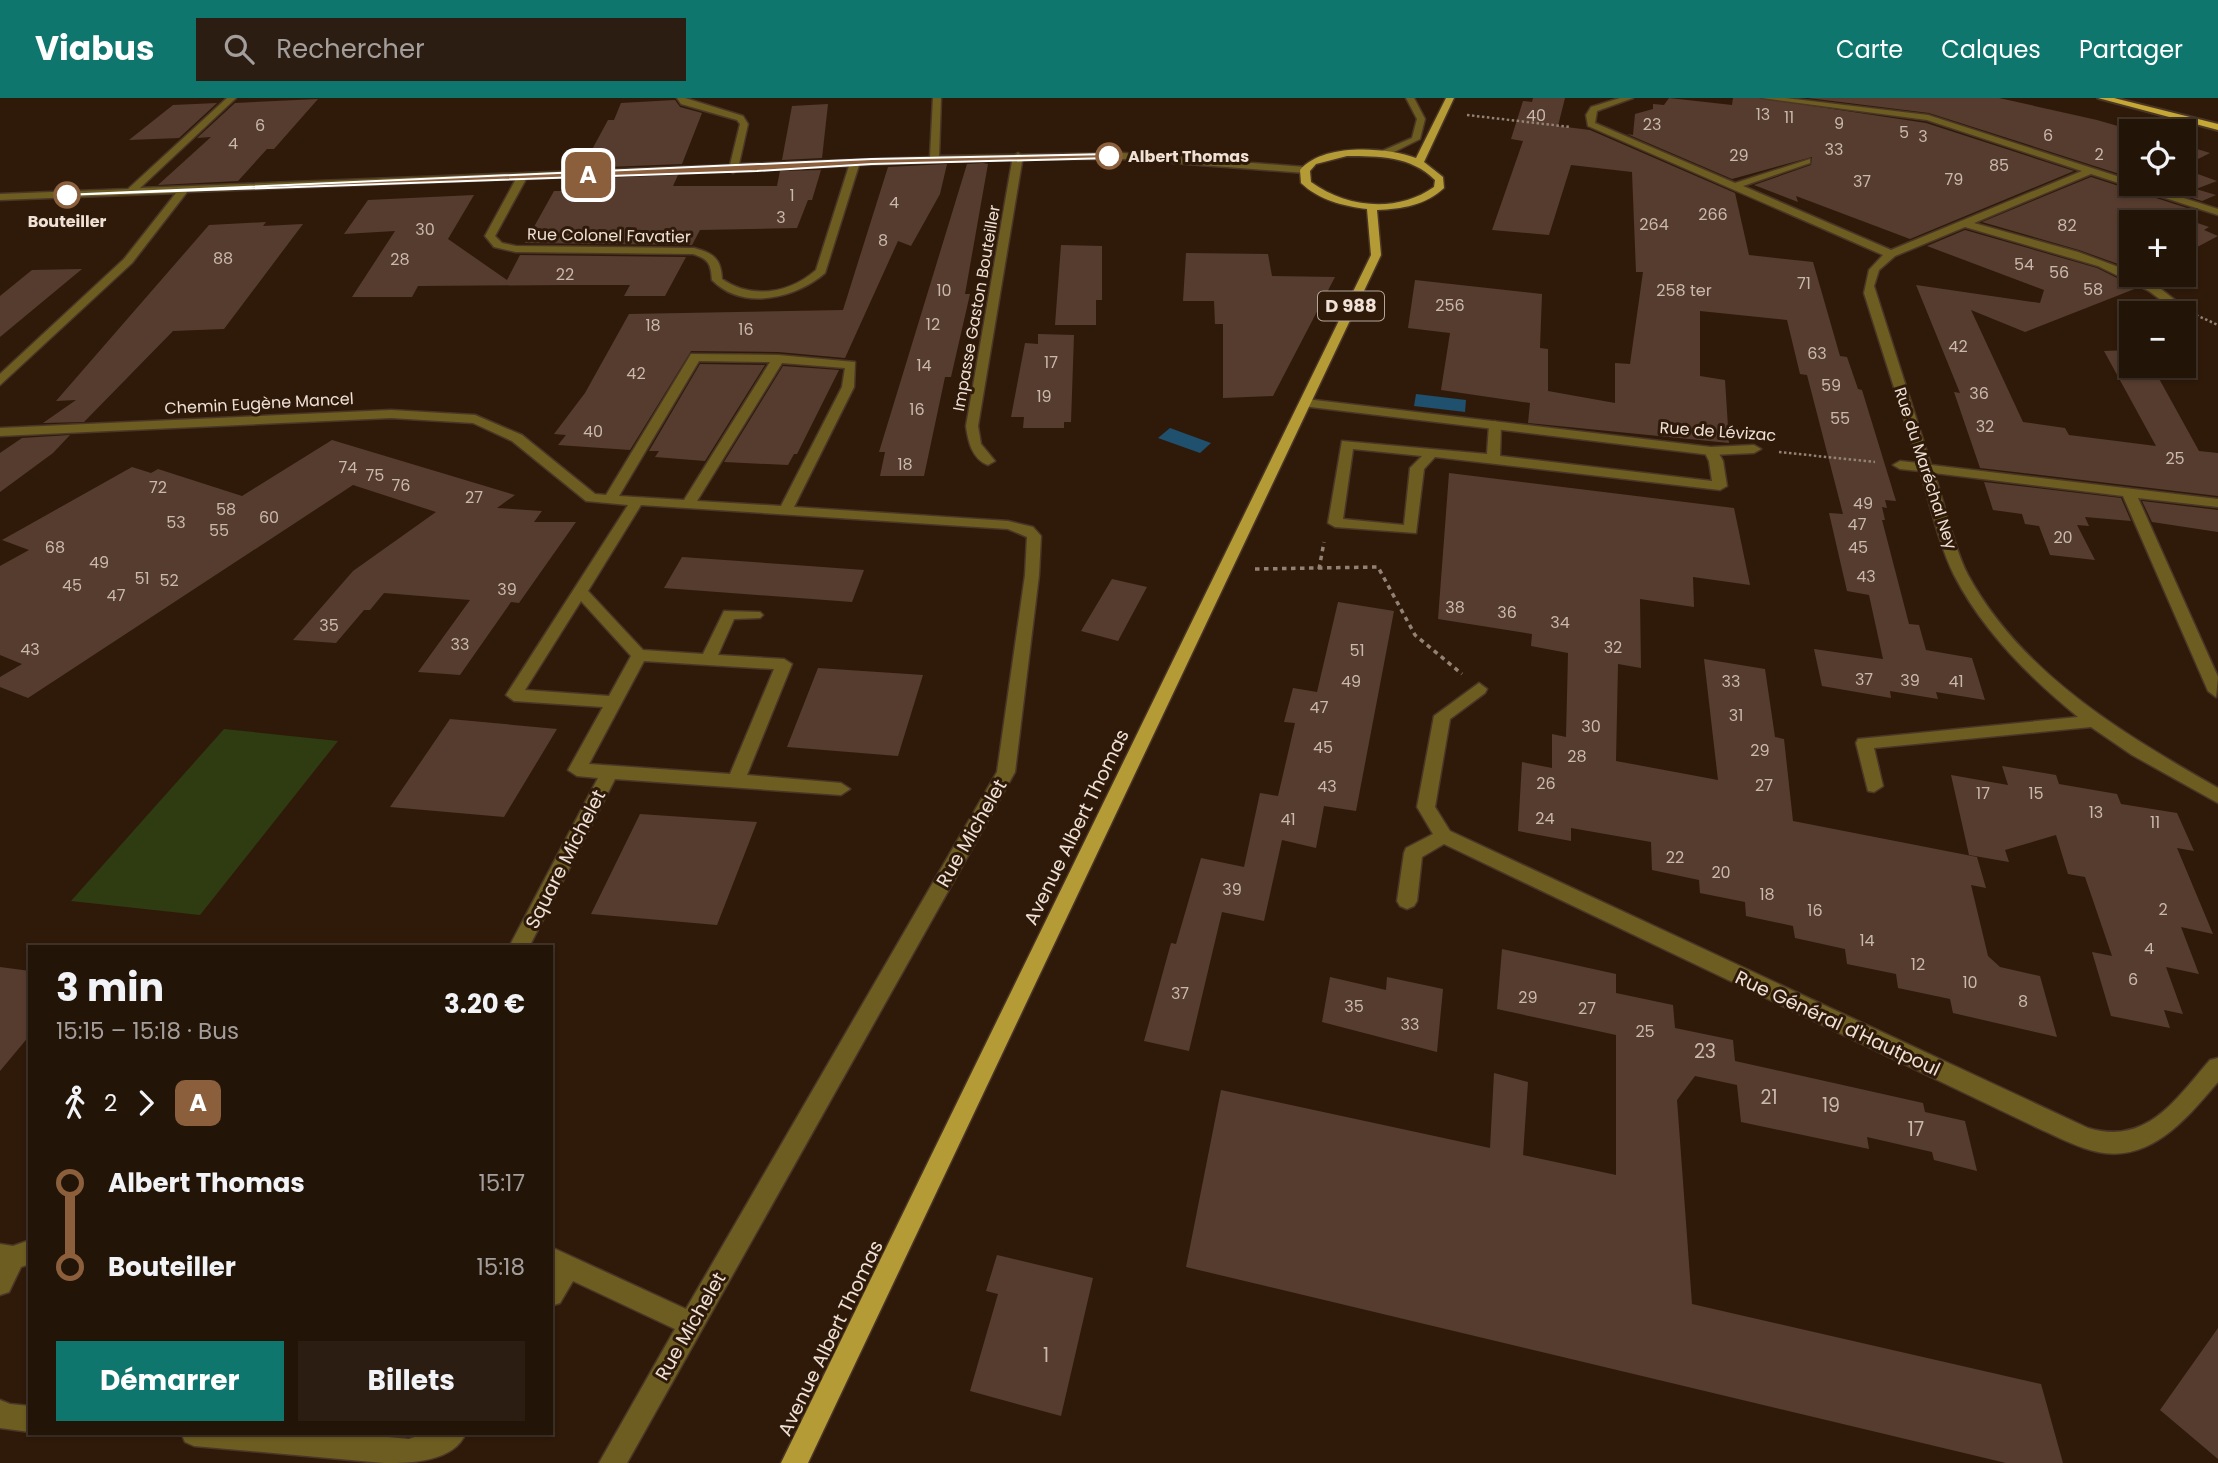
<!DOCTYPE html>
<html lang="fr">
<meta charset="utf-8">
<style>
:root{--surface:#231408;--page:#2b1d12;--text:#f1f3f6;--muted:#a39e9c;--line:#403329;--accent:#0f766e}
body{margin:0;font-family:Poppins,sans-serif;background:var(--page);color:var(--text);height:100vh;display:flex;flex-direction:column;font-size:26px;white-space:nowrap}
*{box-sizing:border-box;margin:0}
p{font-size:23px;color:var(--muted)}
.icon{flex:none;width:38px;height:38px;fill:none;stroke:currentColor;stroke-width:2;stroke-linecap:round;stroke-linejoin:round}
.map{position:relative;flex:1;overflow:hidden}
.sheet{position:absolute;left:28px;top:847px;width:525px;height:490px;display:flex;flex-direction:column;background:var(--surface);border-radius:0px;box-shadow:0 2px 5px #0004,0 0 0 2px var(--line)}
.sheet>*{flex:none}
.badge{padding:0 14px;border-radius:10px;font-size:24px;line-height:46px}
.buttons{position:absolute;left:2119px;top:21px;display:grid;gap:14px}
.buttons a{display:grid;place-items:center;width:77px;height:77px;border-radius:0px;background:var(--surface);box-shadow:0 2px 5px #0004,0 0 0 2px var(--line);font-size:35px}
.map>.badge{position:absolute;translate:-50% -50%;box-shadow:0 0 0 4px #fff}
.legs{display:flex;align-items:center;gap:10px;height:77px;padding:0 28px;font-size:23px}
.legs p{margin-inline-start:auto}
.overview{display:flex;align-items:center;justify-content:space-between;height:119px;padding:0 28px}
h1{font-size:38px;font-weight:700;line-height:52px}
.button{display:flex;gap:14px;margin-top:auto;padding:14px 28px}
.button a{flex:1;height:80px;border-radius:0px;background:var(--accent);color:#fff;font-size:28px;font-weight:700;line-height:80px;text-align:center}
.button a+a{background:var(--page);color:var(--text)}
ul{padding:0 28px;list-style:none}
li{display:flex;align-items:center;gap:24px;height:84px;font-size:26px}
li i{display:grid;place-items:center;width:10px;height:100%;margin:0 9px;background:currentColor}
li i::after{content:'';width:18px;height:18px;margin:-9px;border:5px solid;border-radius:50%;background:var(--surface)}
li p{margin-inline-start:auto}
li:first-child i{background:linear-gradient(#0000 50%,currentColor 0)}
li:last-child i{background:linear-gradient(currentColor 50%,#0000 0)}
header{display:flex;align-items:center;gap:42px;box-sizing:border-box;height:98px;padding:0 35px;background:var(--accent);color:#fff}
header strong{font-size:33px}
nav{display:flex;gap:38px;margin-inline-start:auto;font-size:24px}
.search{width:490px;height:63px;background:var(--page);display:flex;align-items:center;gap:18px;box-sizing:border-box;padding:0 24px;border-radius:0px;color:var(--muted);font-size:26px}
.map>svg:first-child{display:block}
.green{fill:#2f3c11}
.water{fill:#1f506d}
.building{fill:#563c2f}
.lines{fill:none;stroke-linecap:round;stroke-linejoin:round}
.service-casing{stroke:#4a3627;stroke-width:3}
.minor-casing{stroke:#4a3627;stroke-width:3}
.tertiary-casing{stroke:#4a3627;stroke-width:3}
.primary-casing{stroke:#4a3627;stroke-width:3}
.trunk-casing{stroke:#4a3627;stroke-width:4}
.path-far1{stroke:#938274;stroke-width:2.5;stroke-dasharray:2.5 2.5;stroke-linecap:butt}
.path{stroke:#938274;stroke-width:3.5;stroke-dasharray:4.5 4.5;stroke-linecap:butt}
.service{fill:#6d5d21;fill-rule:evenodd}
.minor{fill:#6d5d21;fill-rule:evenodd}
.tertiary{fill:#6d5d21;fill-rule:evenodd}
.primary{fill:#b59b35;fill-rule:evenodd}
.trunk{fill:#c4a734;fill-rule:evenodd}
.line-1{fill:#8b5e3c;stroke:#fff;stroke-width:2}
.stop-1-dot{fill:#fff;stroke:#8b5e3c;stroke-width:3.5}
.labels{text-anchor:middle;stroke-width:6;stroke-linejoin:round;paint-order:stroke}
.number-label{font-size:16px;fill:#c9b8ac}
.far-stop-label{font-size:16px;font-weight:bold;fill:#efe1d6;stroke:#2f1a0a;text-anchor:start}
.far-street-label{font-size:16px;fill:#efe1d6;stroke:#2f1a0a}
.shield{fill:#2f1a0a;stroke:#b5a599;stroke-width:2}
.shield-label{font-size:18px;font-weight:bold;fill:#efe1d6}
.street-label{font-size:19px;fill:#efe1d6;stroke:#2f1a0a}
.near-number-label{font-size:19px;fill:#c9b8ac}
</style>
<header>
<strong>Viabus</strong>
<div class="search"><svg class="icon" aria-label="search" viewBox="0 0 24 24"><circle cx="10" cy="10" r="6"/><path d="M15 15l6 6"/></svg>Rechercher</div>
<nav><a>Carte</a><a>Calques</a><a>Partager</a></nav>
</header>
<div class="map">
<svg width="2218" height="1365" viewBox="0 0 2218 1365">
<rect width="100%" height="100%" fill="#2f1a0a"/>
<!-- green -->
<path class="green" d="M224,631L338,643L200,817L71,803Z"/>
<!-- water -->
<g class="water">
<path d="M1416,296L1466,302L1465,314L1414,308Z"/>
<path d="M1170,330L1211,345L1200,355L1158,340Z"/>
</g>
<!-- building -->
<g class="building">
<path d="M1533,0H1565L1558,28L1590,32L1735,95L1749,157L1813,164L1840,258L1847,259L1858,291L1862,292L1896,403L1885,402L1887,410L1882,409L1885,422H1882L1909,526L1919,527L1926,552L1972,560L1985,602L1936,594L1938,601L1890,593L1891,600L1822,588L1814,551L1883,561L1869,497L1847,493L1829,415L1843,416L1807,277L1800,276L1787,222L1700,213V278L1725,282L1729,345L1528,325L1530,305L1441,292L1450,235L1408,230L1415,182L1542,196L1540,250L1548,251V293L1615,305V265L1630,266L1643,174H1636L1632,74L1571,67L1549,137L1492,132L1523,43L1511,41L1523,3L1532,4Z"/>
<path d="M1669,0L1732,7L1733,0H1759L1926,25L2074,73L1910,141L1796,98L1798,104L1754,87L1811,67L1812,59L1732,81L1627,36L1633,37L1635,16L1653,11V6L1664,7Z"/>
<path d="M1808,0H1999L2097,22L2135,33H2132V80L1929,15Z"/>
<path d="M318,1L274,51H267L238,83L158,87L211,39L197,40L235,5Z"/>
<path d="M675,2L680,9L702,15L682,66L582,70L608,22H614L621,5Z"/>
<path d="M217,5L179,40L129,42L173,7Z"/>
<path d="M828,6L822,60L782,62L792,8Z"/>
<path d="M2184,47L2210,55L2184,68Z"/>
<path d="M983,65L988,66L965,196H970L951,279H945L924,378H880L885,354H879L967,66Z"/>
<path d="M947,66L940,96L911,148L898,143L845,260L778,254L691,253L630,352L558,347L566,337L554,336L585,295L629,216L843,212L888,69Z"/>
<path d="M2184,71L2217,83L2196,91L2216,97L2202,103L2148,86H2184Z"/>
<path d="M821,72L812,102H808L797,130L700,132L692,147L525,145L554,93H569L576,81L678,77L673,88H777L780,73Z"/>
<path d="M2091,79L2187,110L2172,116L2209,129L2204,132L2218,138L2184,156V124H2132V171L2079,152L1982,124Z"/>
<path d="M474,97L448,141L507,182L520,157L686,159L665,198H624L630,187H563L418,188L412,199H352L395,133L344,136L368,102Z"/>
<path d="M266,124L263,128L303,126L224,231L173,233L84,324L43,325L76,302L56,303L209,127Z"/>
<path d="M1965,132L2097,170L2137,190L2025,234L1971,212L2023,324L2065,330L2069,337L2156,348L2104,253L2132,252V268H2152L2199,353L2218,355V398L1980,370L1954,294L1960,295L1916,187L2040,205L2044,192L1927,148Z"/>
<path d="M1061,147L1102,148V202H1096V227H1055Z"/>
<path d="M1186,155L1268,156L1272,178L1335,179L1273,298L1223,300V226H1215L1214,203H1183Z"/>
<path d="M82,171L0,239V198L32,172Z"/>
<path d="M1038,236L1074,237L1071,324H1064V330H1023L1024,319H1011L1025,245L1038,246Z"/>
<path d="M700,266L765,267L705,363L655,359L659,353H649Z"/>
<path d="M783,268L839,272L797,356H794L788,367L724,364Z"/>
<path d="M70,337L53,355L0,394V355L22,340Z"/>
<path d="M332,342L515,397L497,410L542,413L534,424H576L519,505L511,504L460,577L418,574L470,502L384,495L370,512H364L336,545L293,542L353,473L436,414L353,387L28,600L0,589V579L22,566L0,557V468L29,452L2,442L132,369L151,375L158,371L242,398Z"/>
<path d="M1449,375L1734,410L1750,487L1693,479L1694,509L1640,501L1641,570L1618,566L1616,663L1718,682L1704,561L1765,571L1775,639L1784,641L1793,723L1977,759L1986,790L1971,787L1988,858L2000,869L2040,878L2057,939L1953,915L1950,901L1898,890L1896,876L1847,866L1845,851L1795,840L1793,828L1746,818L1745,804L1700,795L1699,782L1652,772L1651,744L1571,730V743L1518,733L1522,664L1552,670V636L1566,639L1568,555L1531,548L1532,536L1438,521Z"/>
<path d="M1984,384L2121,400L2131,423L2085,419L2089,428L2077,427L2095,462L2050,457L2039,428L2025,426L2022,416L1993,412Z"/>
<path d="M2142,403L2218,412V434L2152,424Z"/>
<path d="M682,459L795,467L864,472L852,504L664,490Z"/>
<path d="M1112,481L1147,489L1118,543L1081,533Z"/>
<path d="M1338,504L1394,513L1356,713L1324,708L1316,750L1282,742L1264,823L1222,814L1189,953L1144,943L1171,845L1176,846L1201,760L1244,769L1260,695L1278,698L1295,625L1284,624L1293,590L1317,594Z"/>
<path d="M818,570L923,577L898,658L787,649Z"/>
<path d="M450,621L557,631L504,719L390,709Z"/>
<path d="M2002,668L2056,677L2059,686L2117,696L2121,706L2177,715L2194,753L2177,750L2213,836L2181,829L2199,876L2166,869L2183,916L2164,912L2170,930L2111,918L2092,854L2112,858L2085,779L2068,776L2056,737L2005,752L2009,764L1969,757L1951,677L2008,687Z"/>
<path d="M640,716L757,724L717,827L591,816Z"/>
<path d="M1502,851L1616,876V895L1673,907L1675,930L1733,942L1735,963L1923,1005L1925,1014L1965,1023L1977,1073L1934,1062L1932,1054L1867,1039L1869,1051L1741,1024L1737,987L1695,978L1677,1002L1692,1206L2041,1286L2063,1365H2006L1186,1169L1221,992L1490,1050L1494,975L1528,984L1523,1057L1616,1077V937L1497,911Z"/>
<path d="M0,869L30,873V937L0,973Z"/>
<path d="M1330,879L1386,892L1387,879L1443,891L1437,954L1322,924Z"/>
<path d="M997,1157L1093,1180L1061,1318L970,1293L998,1196L986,1193Z"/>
<path d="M2218,1230V1361L2160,1312Z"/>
</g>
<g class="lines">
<defs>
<g id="service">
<path d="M1018,55L1023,58L978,328L981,346L995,363L988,367C972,361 968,343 966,328L1013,58Z"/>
<path d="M1495,323L1501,327L1500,358L1712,383L1709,363L1704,353L1706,350H1716L1723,363L1727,388L1720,392L1435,359L1424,371L1416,435L1335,429L1328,425L1342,343L1487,356L1489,327ZM1353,351L1422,358L1410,370L1404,427L1343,421Z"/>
</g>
<g id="minor">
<path d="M227,0H236L140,90L730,67L740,26L737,22L681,6L677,0H685L743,18L748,26L739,66L930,59L933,0H941L939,58L1123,55L1305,69L1310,72L1305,75L1123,61H1018L859,67L825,175C795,201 742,213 712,182C711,166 709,161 693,156L516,154L494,149L485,138L516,81L187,94L132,165L0,287V276L124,161L176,95L0,102V96L128,91ZM849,68L816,172C790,195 752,202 722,181C721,160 713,155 694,150L516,148L502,145L495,138L526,81L729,72L733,75L738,72Z"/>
<path d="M1620,0H1633L1597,13L1595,25L1735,85L1810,61V65L1743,88L1891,152L2082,73L1927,22L1762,0H1786L1928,17L2132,83V86H2140L2218,111V117L2091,76L1974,125L2078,154L2132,174V177L2157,188L2180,206L2182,208L2175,215H2164L2169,208L2149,193L2098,168L1965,129L1895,158L1879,172L1874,188L1931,367L2218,401V409L2138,400L2218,579L2216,599L2208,593L2123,398L1934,375C1945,406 1953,448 1968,477C2022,576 2123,636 2218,690V705L2132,657L2091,629L1874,650L1883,688L1874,694L1868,693L1856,645L1858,641L2078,619C2030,580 1982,532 1954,477C1939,447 1930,405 1920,373L1900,371L1893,367L1900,363L1918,365L1864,195L1869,172L1883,157L1588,28L1586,17L1591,9Z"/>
<path d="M691,256L778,257L855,264L854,289L794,409L1008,423L1033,429L1041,438L1039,477L1015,674L627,1365H599L675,1231L573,1183L560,1205L551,1208V1149L686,1211L997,674L1025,477L1027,439L1008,431L641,407L588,493L643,552L703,556L724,513L760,514L763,517L760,520L734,521L718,557L784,561L792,566L747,677L841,685L850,691L841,697L615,681L529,849H509L598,680L577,678L568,672L603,609L514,603L506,597L628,407L586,403L512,343L473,325L391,320L0,338V330L391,312L475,317L522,337L595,396L606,397ZM699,263L770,264L684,402L619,398ZM782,265L845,270L842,289L781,408L697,403ZM581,503L631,558L609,598L525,592ZM644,563L774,571L730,676L589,666Z"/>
<path d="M1306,301L1711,349L1754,347L1761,351L1754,355L1711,357L1302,308L1300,305Z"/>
<path d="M1479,585L1487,591L1485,595L1450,621L1435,709L1450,733L2088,1030C2147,1048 2176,1001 2210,962L2218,960V984C2187,1020 2151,1065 2098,1054C2079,1050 2060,1040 2042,1032L1444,746L1422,759L1417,803L1414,808L1407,811L1400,808L1397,803L1404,755L1406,750L1433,736L1417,709L1434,618Z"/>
<path d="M30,1142V1166L21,1169L9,1194L0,1197V1146L13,1148Z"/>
<path d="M0,1302L10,1306L30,1308V1334L0,1330Z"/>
<path d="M181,1335H346L409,1341L426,1335H466C454,1364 411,1365 384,1365L194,1348L185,1344Z"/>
</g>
<path id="tertiary" d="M1406,0H1414L1425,21L1420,41L1388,57H1382V53L1412,40L1417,21Z"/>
<path id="primary" d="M1446,0H1454L1424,64L1443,79L1444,90C1426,107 1402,111 1377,112L1381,157L808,1365H781L1371,157L1367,111C1343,108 1319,102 1301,85L1300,72C1323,45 1385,49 1416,60ZM1347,58C1379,58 1411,58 1435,82L1434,89C1397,115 1347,110 1311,84L1310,73L1316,66Z"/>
<path id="trunk" d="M2098,0H2114L2218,26V32Z"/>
</defs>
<!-- service casing -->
<use href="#service" class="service-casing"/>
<!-- minor casing -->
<use href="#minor" class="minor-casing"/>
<!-- tertiary casing -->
<use href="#tertiary" class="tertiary-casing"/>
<!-- primary casing -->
<use href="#primary" class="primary-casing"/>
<!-- trunk casing -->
<use href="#trunk" class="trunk-casing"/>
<!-- path-far1 -->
<g class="path-far1">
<path d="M1467,17L1570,29"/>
<path d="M2196,217L2218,227"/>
<path d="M1779,354L1875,364"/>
</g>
<!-- path -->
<g class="path">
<path d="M1255,471L1378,469L1415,537L1462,576"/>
<path d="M1319,471L1324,444"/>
</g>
<!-- service -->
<use href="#service" class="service"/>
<!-- minor -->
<use href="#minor" class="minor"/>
<!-- tertiary -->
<use href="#tertiary" class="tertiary"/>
<!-- primary -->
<use href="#primary" class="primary"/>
<!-- trunk -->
<use href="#trunk" class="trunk"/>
</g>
<!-- line-1 -->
<path class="line-1" d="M1109,56L1111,60L872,66L757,73L63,97L872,61Z"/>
<!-- markers -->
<g class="stop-1-dot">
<circle cx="1109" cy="58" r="12"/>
<circle cx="67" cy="97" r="12"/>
</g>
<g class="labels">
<!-- number labels -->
<g class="number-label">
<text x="1763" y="22">13</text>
<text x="1536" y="23">40</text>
<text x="1789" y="25">11</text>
<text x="1839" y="31">9</text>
<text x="1652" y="32">23</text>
<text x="260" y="33">6</text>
<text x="1904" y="40">5</text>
<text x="2048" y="43">6</text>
<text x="1923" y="44">3</text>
<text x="233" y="51">4</text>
<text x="1834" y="57">33</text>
<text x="2099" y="62">2</text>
<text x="1739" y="63">29</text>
<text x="1999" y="73">85</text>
<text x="1954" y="87">79</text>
<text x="1862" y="89">37</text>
<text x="792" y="103">1</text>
<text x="894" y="110">4</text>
<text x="1713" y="122">266</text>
<text x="781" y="125">3</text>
<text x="1654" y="132">264</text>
<text x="2067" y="133">82</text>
<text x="425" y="137">30</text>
<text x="883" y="148">8</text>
<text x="223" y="166">88</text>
<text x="400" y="167">28</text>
<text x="2024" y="172">54</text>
<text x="2059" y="180">56</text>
<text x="565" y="182">22</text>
<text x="1804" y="191">71</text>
<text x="2093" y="197">58</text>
<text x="944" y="198">10</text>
<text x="1684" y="198">258 ter</text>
<text x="1450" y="213">256</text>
<text x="933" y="232">12</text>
<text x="653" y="233">18</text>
<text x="746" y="237">16</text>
<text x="1958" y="254">42</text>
<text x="1817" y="261">63</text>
<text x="1051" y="270">17</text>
<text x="924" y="273">14</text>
<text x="636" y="281">42</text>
<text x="1831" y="293">59</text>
<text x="1979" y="301">36</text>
<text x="1044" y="304">19</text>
<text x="917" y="317">16</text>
<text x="1840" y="326">55</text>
<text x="1985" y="334">32</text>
<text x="593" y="339">40</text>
<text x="2175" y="366">25</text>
<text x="905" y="372">18</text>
<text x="348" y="375">74</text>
<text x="375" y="383">75</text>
<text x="401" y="393">76</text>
<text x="158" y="395">72</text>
<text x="474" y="405">27</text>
<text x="1863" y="411">49</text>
<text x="226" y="417">58</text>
<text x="269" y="425">60</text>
<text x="176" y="430">53</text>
<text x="1857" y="432">47</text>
<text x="219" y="438">55</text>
<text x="2063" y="445">20</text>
<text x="55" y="455">68</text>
<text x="1858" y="455">45</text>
<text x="99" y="470">49</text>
<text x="1866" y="484">43</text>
<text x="142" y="486">51</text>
<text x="169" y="488">52</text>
<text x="72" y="493">45</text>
<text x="507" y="497">39</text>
<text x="116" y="503">47</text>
<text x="1455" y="515">38</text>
<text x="1507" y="520">36</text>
<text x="1560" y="530">34</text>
<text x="329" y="533">35</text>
<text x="460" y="552">33</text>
<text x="1613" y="555">32</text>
<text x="30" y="557">43</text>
<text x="1357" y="558">51</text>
<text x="1864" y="587">37</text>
<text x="1910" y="588">39</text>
<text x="1351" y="589">49</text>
<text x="1731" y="589">33</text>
<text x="1956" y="589">41</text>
<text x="1319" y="615">47</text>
<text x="1736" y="623">31</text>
<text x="1591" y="634">30</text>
<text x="1323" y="655">45</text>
<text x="1760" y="658">29</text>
<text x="1577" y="664">28</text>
<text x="1546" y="691">26</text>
<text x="1764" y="693">27</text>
<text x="1327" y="694">43</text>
<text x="1983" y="701">17</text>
<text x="2036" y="701">15</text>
<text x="2096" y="720">13</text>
<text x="1545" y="726">24</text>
<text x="1288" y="727">41</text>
<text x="2155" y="730">11</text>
<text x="1675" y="765">22</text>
<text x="1721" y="780">20</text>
<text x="1232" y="797">39</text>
<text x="1767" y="802">18</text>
<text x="2163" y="817">2</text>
<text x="1815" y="818">16</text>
<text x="1867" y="848">14</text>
<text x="2149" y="856">4</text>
<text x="1918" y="872">12</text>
<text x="2133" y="887">6</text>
<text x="1970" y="890">10</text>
<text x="1180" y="901">37</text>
<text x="1528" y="905">29</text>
<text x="2023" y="909">8</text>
<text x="1354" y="914">35</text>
<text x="1587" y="916">27</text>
<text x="1410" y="932">33</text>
<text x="1645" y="939">25</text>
</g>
<!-- far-stop labels -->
<g class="far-stop-label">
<text x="1128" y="64">Albert Thomas</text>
<text x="67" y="129" text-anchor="middle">Bouteiller</text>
</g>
<!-- far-street labels -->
<g class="far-street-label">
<text transform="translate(609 137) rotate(1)" y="6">Rue Colonel Favatier</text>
<text transform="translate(976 210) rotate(-80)" y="6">Impasse Gaston Bouteiller</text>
<text transform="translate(259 305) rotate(-3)" y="6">Chemin Eugène Mancel</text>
<text transform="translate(1718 333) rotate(4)" y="6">Rue de Lévizac</text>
<text transform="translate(1926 370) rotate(72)" y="6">Rue du Maréchal Ney</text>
</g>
<!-- shield labels -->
<rect class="shield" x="1318" y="193.5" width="66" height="29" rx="5"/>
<g class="shield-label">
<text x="1351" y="214">D 988</text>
</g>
<!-- street labels -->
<g class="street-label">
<text transform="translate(1076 729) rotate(-64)" y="7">Avenue Albert Thomas</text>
<text transform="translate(971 735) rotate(-60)" y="7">Rue Michelet</text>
<text transform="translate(565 761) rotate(-63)" y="7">Square Michelet</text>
<text transform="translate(1838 925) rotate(25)" y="7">Rue Général d'Hautpoul</text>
<text transform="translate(690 1228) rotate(-60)" y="7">Rue Michelet</text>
<text transform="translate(830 1240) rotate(-64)" y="7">Avenue Albert Thomas</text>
</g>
<!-- near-number labels -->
<g class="near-number-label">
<text x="1705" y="960">23</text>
<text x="1769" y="1006">21</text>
<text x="1831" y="1014">19</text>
<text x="1916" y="1038">17</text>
<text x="1046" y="1264">1</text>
</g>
</g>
</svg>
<div class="buttons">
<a><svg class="icon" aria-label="locate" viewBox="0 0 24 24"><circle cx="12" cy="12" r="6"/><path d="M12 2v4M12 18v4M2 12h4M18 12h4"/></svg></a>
<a>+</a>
<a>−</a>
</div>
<b class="badge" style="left:588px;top:77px;background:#8b5e3c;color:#fff">A</b>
<section class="sheet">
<div class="overview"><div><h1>3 min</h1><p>15:15 – 15:18 · Bus</p></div><b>3.20 €</b></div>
<div class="legs"><svg class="icon" aria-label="walk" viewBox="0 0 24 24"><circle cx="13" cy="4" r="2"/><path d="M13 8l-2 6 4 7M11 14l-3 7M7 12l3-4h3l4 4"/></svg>2<svg class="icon" aria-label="forward" viewBox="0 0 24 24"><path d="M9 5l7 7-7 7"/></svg><b class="badge" style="background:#8b5e3c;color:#fff">A</b></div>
<ul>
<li><i style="color:#8b5e3c"></i><b>Albert Thomas</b><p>15:17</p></li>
<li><i style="color:#8b5e3c"></i><b>Bouteiller</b><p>15:18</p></li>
</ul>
<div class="button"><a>Démarrer</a><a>Billets</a></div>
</section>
</div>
